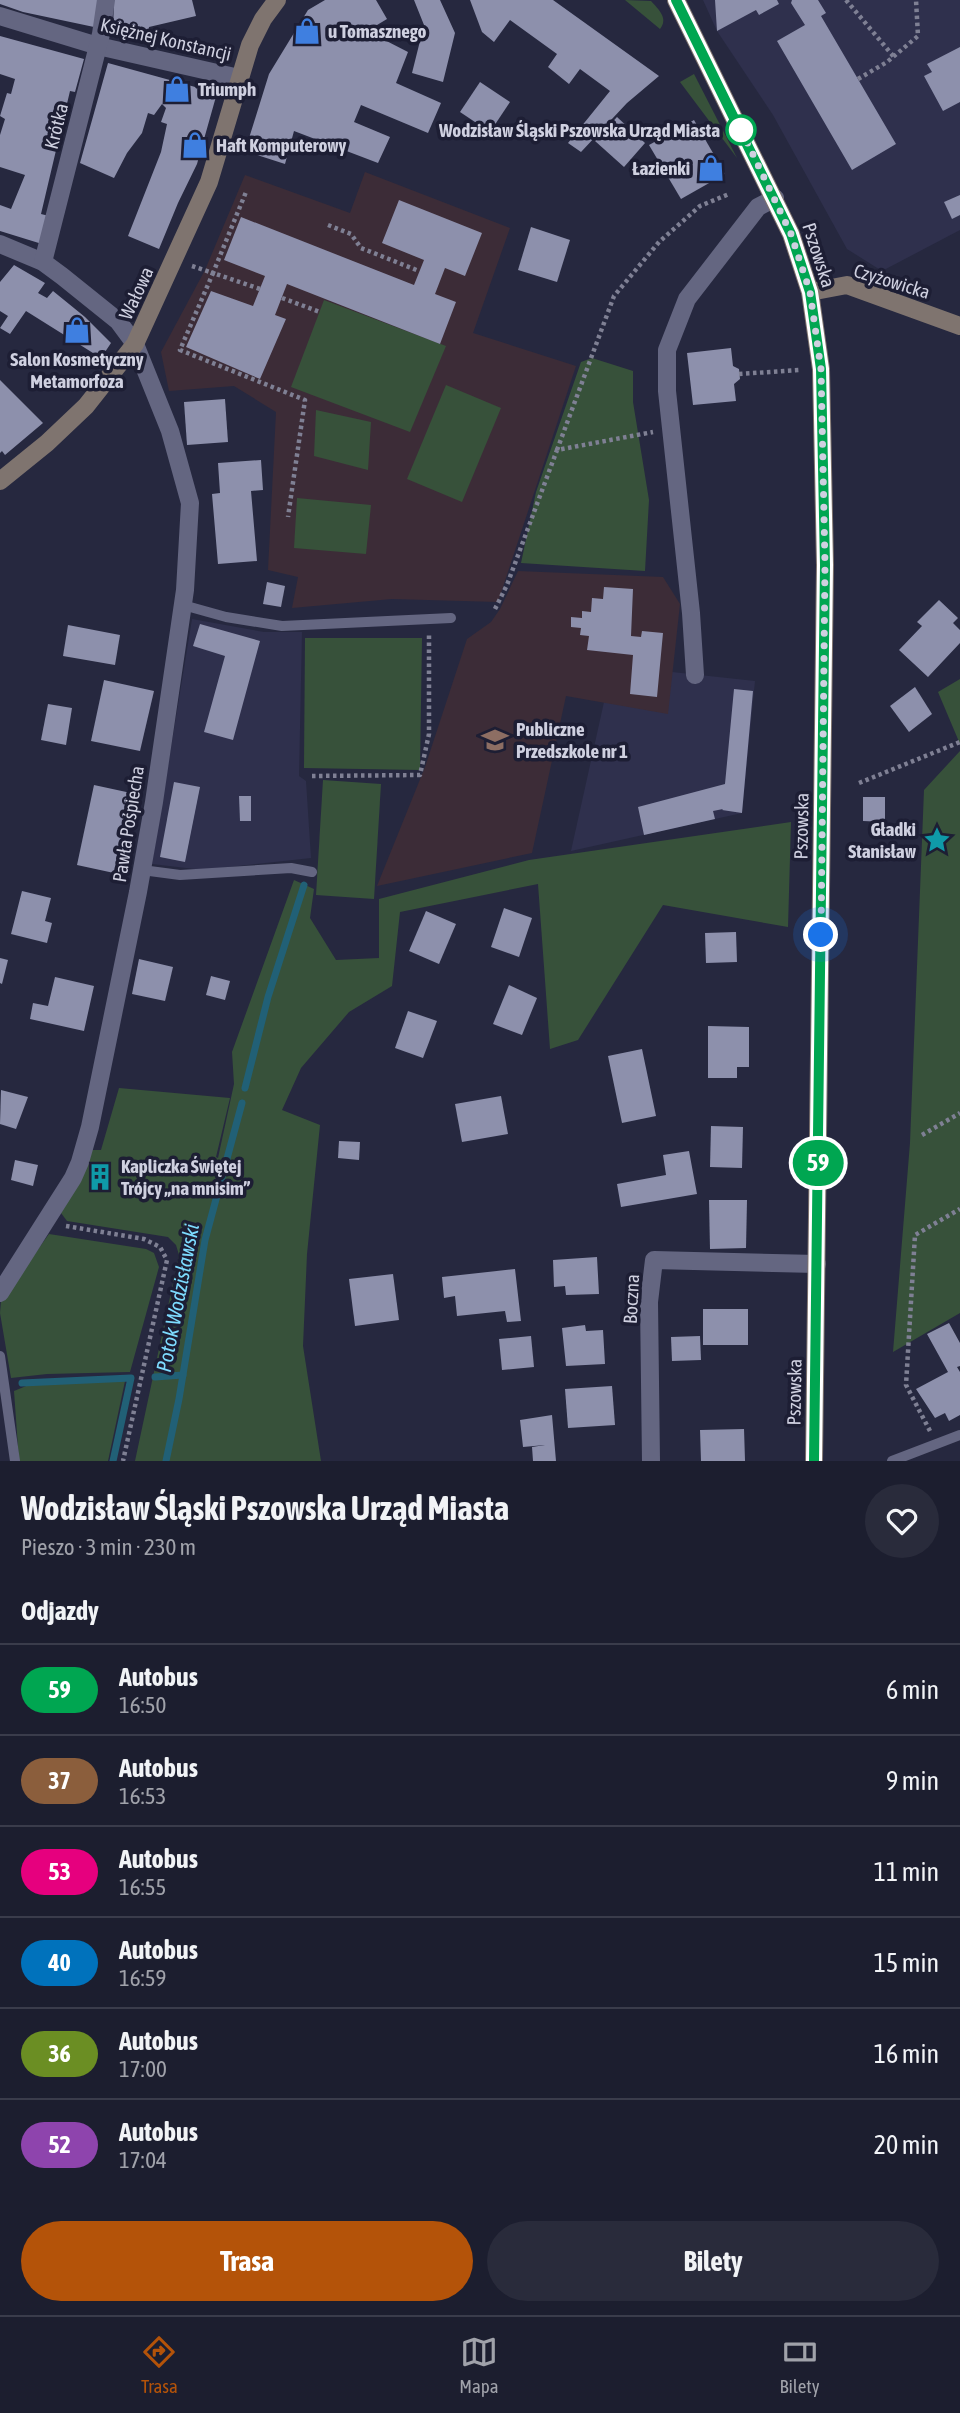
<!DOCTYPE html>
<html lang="pl">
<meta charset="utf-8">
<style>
:root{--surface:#1c1e2f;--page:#292b3b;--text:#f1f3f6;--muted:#a0a2aa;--line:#3a3c4b;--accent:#b45309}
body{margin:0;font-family:"Asap Condensed",sans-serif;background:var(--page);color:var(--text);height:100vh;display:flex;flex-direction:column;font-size:26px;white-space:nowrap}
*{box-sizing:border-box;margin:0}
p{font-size:23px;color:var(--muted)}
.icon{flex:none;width:38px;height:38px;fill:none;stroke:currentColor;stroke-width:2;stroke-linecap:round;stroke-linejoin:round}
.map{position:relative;height:1461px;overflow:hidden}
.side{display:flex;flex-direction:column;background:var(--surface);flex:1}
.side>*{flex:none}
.badge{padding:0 14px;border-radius:23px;font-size:24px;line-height:46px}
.you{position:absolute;width:35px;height:35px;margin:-18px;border:5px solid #fff;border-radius:50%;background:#1a73e8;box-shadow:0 0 0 10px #1a73e833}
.map>.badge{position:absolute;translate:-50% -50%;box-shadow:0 0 0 4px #fff}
h2{padding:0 21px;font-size:26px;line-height:63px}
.round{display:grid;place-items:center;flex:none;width:74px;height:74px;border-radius:37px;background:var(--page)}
.overview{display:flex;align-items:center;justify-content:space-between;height:119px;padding:0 21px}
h1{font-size:33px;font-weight:700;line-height:52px}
.cta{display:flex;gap:14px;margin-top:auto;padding:14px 21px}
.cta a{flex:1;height:80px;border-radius:42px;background:var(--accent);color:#fff;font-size:28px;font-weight:700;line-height:80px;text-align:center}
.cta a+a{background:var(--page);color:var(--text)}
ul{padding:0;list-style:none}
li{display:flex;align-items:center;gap:21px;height:91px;padding:0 21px;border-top:2px solid var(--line)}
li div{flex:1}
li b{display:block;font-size:26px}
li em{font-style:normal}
li .badge{min-width:77px;font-weight:700;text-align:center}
.dock{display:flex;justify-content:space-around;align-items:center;height:98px;border-top:2px solid var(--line);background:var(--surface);font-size:19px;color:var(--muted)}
.dock a{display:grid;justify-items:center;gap:4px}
.dock .active{color:var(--accent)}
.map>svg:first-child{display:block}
.built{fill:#2f304d}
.education{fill:#3c2c37}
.green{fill:#37513a}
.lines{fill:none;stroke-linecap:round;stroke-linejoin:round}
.stream{stroke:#216076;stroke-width:7}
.building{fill:#8d90ac}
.path{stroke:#7f8094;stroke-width:4.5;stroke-dasharray:3.5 3.5;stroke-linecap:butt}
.lane{stroke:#646681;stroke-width:10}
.street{stroke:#646681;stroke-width:18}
.secondary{stroke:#7f746f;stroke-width:18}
.line-casing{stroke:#fff;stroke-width:16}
.line{stroke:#00a651;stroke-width:10}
.walk{stroke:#cfd0e0;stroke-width:7;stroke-dasharray:0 12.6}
.stop-dot{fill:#fff;stroke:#00a651;stroke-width:3.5}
.labels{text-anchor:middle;stroke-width:7;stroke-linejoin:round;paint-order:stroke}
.poi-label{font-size:19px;font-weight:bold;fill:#cfd0e0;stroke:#1d1e34;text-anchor:start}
.street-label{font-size:19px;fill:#cfd0e0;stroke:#1d1e34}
.stop-label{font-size:19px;font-weight:bold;fill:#cfd0e0;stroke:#1d1e34;text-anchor:end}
.water-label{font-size:21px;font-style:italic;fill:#7ddbfe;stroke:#1d1e34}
</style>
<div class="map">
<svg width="960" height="1461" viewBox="0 0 960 1461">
<rect width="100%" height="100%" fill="#26283f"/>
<!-- built -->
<g class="built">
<path d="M703,0H960V230L882,271L847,249L773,115L717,31Z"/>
<path d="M192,619L264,632H302L299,776L306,781L311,858L203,870L152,864Z"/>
<path d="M672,672L755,681L742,813L571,851L604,702L667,713Z"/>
</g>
<!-- education -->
<g class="education">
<path d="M365,172L510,228L473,333L576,366L498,602L392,599L292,608L298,577L268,570L276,412L234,386L169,391L161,352L205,270L245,175L350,213Z"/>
<path d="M518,571L663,577L680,604L668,714L566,696L532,853L377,886L425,767L467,639L491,622L500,609Z"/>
</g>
<!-- green -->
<g class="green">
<path d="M625,0L651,1C658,9 669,18 660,29Z"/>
<path d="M694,74L737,158L680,82Z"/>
<path d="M324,300L446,346L410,432L291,387Z"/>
<path d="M592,358L633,371V402L649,500L645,571L521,563L536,492L581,362Z"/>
<path d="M446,385L501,408L462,502L407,479Z"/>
<path d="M316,410L371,422L368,470L314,456Z"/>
<path d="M297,498L371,505L366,554L294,548Z"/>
<path d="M305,638H422L420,770L304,768Z"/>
<path d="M960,679V744L938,692Z"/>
<path d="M960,751V1313L893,1352L910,1143L924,790Z"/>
<path d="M323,780L381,784L374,899L316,895Z"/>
<path d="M791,822L788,927L663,905L578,1040L550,1049L538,884L400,912L392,986L349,1012L301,1068L282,1110L320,1125L307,1254L303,1346L321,1461H135L179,1255L176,1245L168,1237L67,1221L61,1213L91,1150H101L119,1088L230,1098L216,1157L218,1158L234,1084L232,1052L294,880L314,889L310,918L336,960L379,958V899L529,860Z"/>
<path d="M49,1234L146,1249L154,1253L159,1267L130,1372L47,1374L11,1378L0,1313L1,1301Z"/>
<path d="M125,1381L108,1461H19L14,1391L31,1384Z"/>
</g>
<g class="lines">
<!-- stream -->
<g class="stream">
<path d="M245,1088L268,997L304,885"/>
<path d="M155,1377L183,1375"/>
<path d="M22,1383L131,1378L113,1461"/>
<path d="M166,1461L179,1399L205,1240L242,1103"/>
</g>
</g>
<!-- building -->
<g class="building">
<path d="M0,0H101L94,27L23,12L0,4Z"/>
<path d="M114,0H192L196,16L149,27L148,34L113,30Z"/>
<path d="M325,0H376L387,19L367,31L408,52L396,83L441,103L428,133L361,105L354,122L390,137L378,163L294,131L285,164L245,151L269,74L308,10Z"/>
<path d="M414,0H440L455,33L443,82L412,73L424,25Z"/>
<path d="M470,0H553L659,76L627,103L581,152L568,143L610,91L580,69L569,84L548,67L557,54L510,20L494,42L482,32Z"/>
<path d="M715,0H777L779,4L759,15L756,10L717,31Z"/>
<path d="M792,0H818L826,13L821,16L896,144L852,170L777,41L805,25L791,3Z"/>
<path d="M0,36L84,59L75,92L70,91L49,180L41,214L49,216L42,244L0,231V205L11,209L25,175L0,167V135L5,119L0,116L7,93L11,94L15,79L0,74Z"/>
<path d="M960,47V102L943,111L924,76L932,72L927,64Z"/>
<path d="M108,63L217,93L197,164L178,203L159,249L128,236L161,152L167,124L161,122L166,108L162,104L154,115L148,113L142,133L127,153L114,178L80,163Z"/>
<path d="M480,82L510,102L490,132L460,112Z"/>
<path d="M617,117L645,143L624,167L595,141Z"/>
<path d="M694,120L725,174L681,199L649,145Z"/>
<path d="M960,195V215L952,219L944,202Z"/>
<path d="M399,200L482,233L465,276L445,268L435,294L456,302L440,344L287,284L275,315L286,319L260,379L186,347L211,291L253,306L265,276L224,260L241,217L414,285L424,260L382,243Z"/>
<path d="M531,227L570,240L557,282L518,270Z"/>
<path d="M14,265L45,283L38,293L47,298L53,291L85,317L111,343L101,358L26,311L10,334L0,328L8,316L0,311V282Z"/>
<path d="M731,348L733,366L739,369L740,379L734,384L736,401L693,405L687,353Z"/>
<path d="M0,380L43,423L5,455L2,451L0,453Z"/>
<path d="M225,399L228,442L187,445L184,402Z"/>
<path d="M261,460L263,490L251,491L257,561L218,564L212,494L220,493L218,463Z"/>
<path d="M267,582L285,586L281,607L263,604Z"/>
<path d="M604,587L633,589L631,636L641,637L642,631L663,633L657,697L630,694L633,655L587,650L589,636L580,635L581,628L571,627V617L582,618V611L591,612L592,598L603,599Z"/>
<path d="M939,600L958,618L953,623L960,630V643L928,677L899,650L922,626L917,622Z"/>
<path d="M200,624L260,641L233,740L204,732L225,656L193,646Z"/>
<path d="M68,625L120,635L115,665L63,656Z"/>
<path d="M104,680L154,691L140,751L91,741Z"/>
<path d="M915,687L932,714L909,732L890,706Z"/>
<path d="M734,689L753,691L742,813L722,810L723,809L713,811L715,819L644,835L638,807L725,784Z"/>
<path d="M48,704L72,708L66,745L41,740Z"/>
<path d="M174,782L200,787L185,862L160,857Z"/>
<path d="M94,785L131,793L114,873L77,865Z"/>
<path d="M239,796H251V821H240Z"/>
<path d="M863,797H885V822L863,821Z"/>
<path d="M22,891L51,898L45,921L52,923L47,943L11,934Z"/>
<path d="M504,908L532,918L519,957L491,947Z"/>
<path d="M426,911L456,924L439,964L409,951Z"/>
<path d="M736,932L737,962L706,963L705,933Z"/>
<path d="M0,958L8,960L2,984L0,983Z"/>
<path d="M139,959L173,967L165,1001L132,994Z"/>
<path d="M211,976L230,981L225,1000L206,995Z"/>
<path d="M55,977L94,986L84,1031L30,1019L33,1003L48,1006Z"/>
<path d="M509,985L537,998L522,1035L493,1024Z"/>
<path d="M408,1011L437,1021L423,1058L395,1048Z"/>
<path d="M708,1026L749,1027V1067H737V1078H708Z"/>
<path d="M642,1049L656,1116L622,1123L608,1056Z"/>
<path d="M1,1090L28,1097L16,1129L0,1124Z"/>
<path d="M501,1096L508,1134L462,1142L455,1104Z"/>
<path d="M711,1126L743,1127L742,1168L710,1167Z"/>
<path d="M339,1141L360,1142L359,1160L338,1158Z"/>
<path d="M689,1151L697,1194L621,1207L617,1184L666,1175L663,1155Z"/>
<path d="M15,1160L38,1165L33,1186L11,1180Z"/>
<path d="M709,1200H747L746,1248L710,1249Z"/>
<path d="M597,1257L599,1294L566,1295L565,1286L554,1287L553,1260Z"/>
<path d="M515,1269L521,1321L507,1322L505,1311L457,1316L455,1296L444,1298L442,1277Z"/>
<path d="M393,1274L399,1320L355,1326L349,1279Z"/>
<rect x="703" y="1309" width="45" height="36"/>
<path d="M949,1323L960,1343V1366L957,1367L960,1372V1415L949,1421L945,1413L935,1418L916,1389L948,1372L927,1334Z"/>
<path d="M585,1325L586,1331L603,1330L605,1364L566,1366L562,1328Z"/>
<path d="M531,1336L534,1367L502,1370L499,1339Z"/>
<path d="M700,1336L701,1360L672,1361L671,1337Z"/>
<path d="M612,1386L615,1425L568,1428L565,1389Z"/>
<path d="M552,1415L556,1461H533L532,1447L545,1445L523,1447L520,1420Z"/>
<path d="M744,1429L745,1461H701L700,1430Z"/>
</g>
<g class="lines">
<!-- path -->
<g class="path">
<path d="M846,0L894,57"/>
<path d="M858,79L887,62L918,36L916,0"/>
<path d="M328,225L351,234L361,248L419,271"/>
<path d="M192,266L213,273L246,192"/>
<path d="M260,289L213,273L180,350L305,400L288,517"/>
<path d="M282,298L320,312"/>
<path d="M739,374L800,370"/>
<path d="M557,450L614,296L659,242L700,206L729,194"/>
<path d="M495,609L507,585L557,450L653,432"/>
<path d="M312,776L420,775L429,734V634"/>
<path d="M859,783L960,742"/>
<path d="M922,1135L960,1113"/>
<path d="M66,1226L144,1239L160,1247L167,1260L123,1461"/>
<path d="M930,1431L906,1385L915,1235L960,1209"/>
</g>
<!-- lane -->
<g class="lane">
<path d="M183,605L226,617L282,626L451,618"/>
<path d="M142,870L180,875L291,868L312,872"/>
<path d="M0,1356L15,1461"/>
<path d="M892,1461L960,1435"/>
</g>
<!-- street -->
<g class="street">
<path d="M0,16L98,46L239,78"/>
<path d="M0,244L43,262L62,276L118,321L135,344L170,431L190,503L185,590L154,802L138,892L90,1127L80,1162L73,1178L0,1293"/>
<path d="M43,262L101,34L106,0"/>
<path d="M695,675L691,613L667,391V350L687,299L758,207L775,198"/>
<path d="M651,1461L649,1302L654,1260L817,1264"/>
</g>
<!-- secondary -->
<g class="secondary">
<path d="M676,0L791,234L810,292L821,369L825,565L814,1461"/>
<path d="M810,292L847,285L960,326"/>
<path d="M0,481L47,443L86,406L135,344L209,182L250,45L263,19L277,0"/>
</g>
</g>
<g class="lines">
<defs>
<path id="line" d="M676,0L791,234L810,292L821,369L825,565L814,1461"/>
</defs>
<!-- line casing -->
<use href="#line" class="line-casing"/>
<!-- line -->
<use href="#line" class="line"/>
<!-- walk -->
<path class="walk" d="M741,130L739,125L791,234L810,292L821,369L825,565L821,935"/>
</g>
<!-- icons -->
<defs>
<symbol id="shop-bare" viewBox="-9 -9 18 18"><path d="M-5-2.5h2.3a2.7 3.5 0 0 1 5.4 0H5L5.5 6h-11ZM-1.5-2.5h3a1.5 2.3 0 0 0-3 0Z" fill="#3f7fe0" stroke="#1d1e34" stroke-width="2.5" paint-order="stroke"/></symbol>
<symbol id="school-bare" viewBox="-9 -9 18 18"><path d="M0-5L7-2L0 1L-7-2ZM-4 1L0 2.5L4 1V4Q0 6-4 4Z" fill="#8d6e63" stroke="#1d1e34" stroke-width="2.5" paint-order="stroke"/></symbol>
<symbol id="sight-bare" viewBox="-9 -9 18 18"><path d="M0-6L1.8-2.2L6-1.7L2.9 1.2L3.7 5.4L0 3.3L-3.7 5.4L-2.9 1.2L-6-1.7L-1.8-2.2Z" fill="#0f9aa8" stroke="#1d1e34" stroke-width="2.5" paint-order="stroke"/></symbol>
<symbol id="building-bare" viewBox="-9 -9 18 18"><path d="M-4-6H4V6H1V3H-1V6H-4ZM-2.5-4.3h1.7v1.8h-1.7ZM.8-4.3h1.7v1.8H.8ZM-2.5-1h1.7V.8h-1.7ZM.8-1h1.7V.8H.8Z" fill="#0f9aa8" stroke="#1d1e34" stroke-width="2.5" paint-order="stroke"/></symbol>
</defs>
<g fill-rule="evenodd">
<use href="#shop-bare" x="288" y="12" width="38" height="38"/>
<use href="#shop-bare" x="158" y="70" width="38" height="38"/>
<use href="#shop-bare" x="176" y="126" width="38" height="38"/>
<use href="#shop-bare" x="692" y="149" width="38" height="38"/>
<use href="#shop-bare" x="58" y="311" width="38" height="38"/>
<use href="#school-bare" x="476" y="721" width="38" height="38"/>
<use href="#sight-bare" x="918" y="821" width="38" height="38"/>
<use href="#building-bare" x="81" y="1158" width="38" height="38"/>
</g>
<!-- markers -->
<circle class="stop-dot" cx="741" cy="130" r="14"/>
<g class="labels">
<!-- poi labels -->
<g class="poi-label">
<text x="328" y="38">u Tomasznego</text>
<text x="198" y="96">Triumph</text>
<text x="216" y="152">Haft Komputerowy</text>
<text x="690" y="175" text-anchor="end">Łazienki</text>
<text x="77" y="366" text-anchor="middle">Salon Kosmetyczny<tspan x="77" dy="22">Metamorfoza</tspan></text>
<text x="516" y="736">Publiczne<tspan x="516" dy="22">Przedszkole nr 1</tspan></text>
<text x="916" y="836" text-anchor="end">Gładki<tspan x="916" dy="22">Stanisław</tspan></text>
<text x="121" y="1173">Kapliczka Świętej<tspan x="121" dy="22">Trójcy „na mnisim”</tspan></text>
</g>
<!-- street labels -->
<g class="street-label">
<text transform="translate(166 39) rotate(13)" y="7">Księżnej Konstancji</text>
<text transform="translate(56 126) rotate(-76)" y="7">Krótka</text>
<text transform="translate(819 255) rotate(72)" y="7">Pszowska</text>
<text transform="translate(892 281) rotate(17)" y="7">Czyżowicka</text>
<text transform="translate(136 293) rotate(-65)" y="7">Wałowa</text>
<text transform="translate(128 824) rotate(-81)" y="7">Pawła Pośpiecha</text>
<text transform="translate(801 826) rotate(-89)" y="7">Pszowska</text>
<text transform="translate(631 1299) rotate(-87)" y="7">Boczna</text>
<text transform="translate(794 1392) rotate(-89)" y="7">Pszowska</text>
</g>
<!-- stop labels -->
<g class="stop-label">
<text x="720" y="137">Wodzisław Śląski Pszowska Urząd Miasta</text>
</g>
<!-- water labels -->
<g class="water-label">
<text transform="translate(178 1298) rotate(-79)" y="7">Potok Wodzisławski</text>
</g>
</g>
</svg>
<div class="you" style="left:821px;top:935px"></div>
<b class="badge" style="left:818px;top:1163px;background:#00a651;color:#fff">59</b>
</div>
<section class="side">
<div class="overview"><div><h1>Wodzisław Śląski Pszowska Urząd Miasta</h1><p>Pieszo · 3 min · 230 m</p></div><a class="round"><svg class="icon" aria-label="heart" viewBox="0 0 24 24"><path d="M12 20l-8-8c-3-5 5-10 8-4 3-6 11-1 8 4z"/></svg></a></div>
<h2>Odjazdy</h2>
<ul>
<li><span class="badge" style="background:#00a651;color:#fff">59</span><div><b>Autobus</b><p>16:50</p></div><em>6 min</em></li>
<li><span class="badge" style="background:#8b5e3c;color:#fff">37</span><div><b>Autobus</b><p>16:53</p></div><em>9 min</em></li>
<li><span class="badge" style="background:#e6007e;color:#fff">53</span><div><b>Autobus</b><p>16:55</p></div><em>11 min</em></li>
<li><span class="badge" style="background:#0072bc;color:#fff">40</span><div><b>Autobus</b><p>16:59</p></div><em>15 min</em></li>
<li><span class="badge" style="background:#6b8e23;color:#fff">36</span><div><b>Autobus</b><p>17:00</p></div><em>16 min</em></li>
<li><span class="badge" style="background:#8e44ad;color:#fff">52</span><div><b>Autobus</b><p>17:04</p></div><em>20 min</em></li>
</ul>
<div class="cta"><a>Trasa</a><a>Bilety</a></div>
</section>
<nav class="dock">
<a class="active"><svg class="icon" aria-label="directions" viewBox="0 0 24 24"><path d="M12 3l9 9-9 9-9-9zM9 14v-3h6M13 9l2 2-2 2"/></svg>Trasa</a>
<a><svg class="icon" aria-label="map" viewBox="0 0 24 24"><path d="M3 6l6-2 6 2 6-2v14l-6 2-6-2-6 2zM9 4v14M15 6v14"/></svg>Mapa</a>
<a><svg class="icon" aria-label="tickets" viewBox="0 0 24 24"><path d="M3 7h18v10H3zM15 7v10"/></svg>Bilety</a>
</nav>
